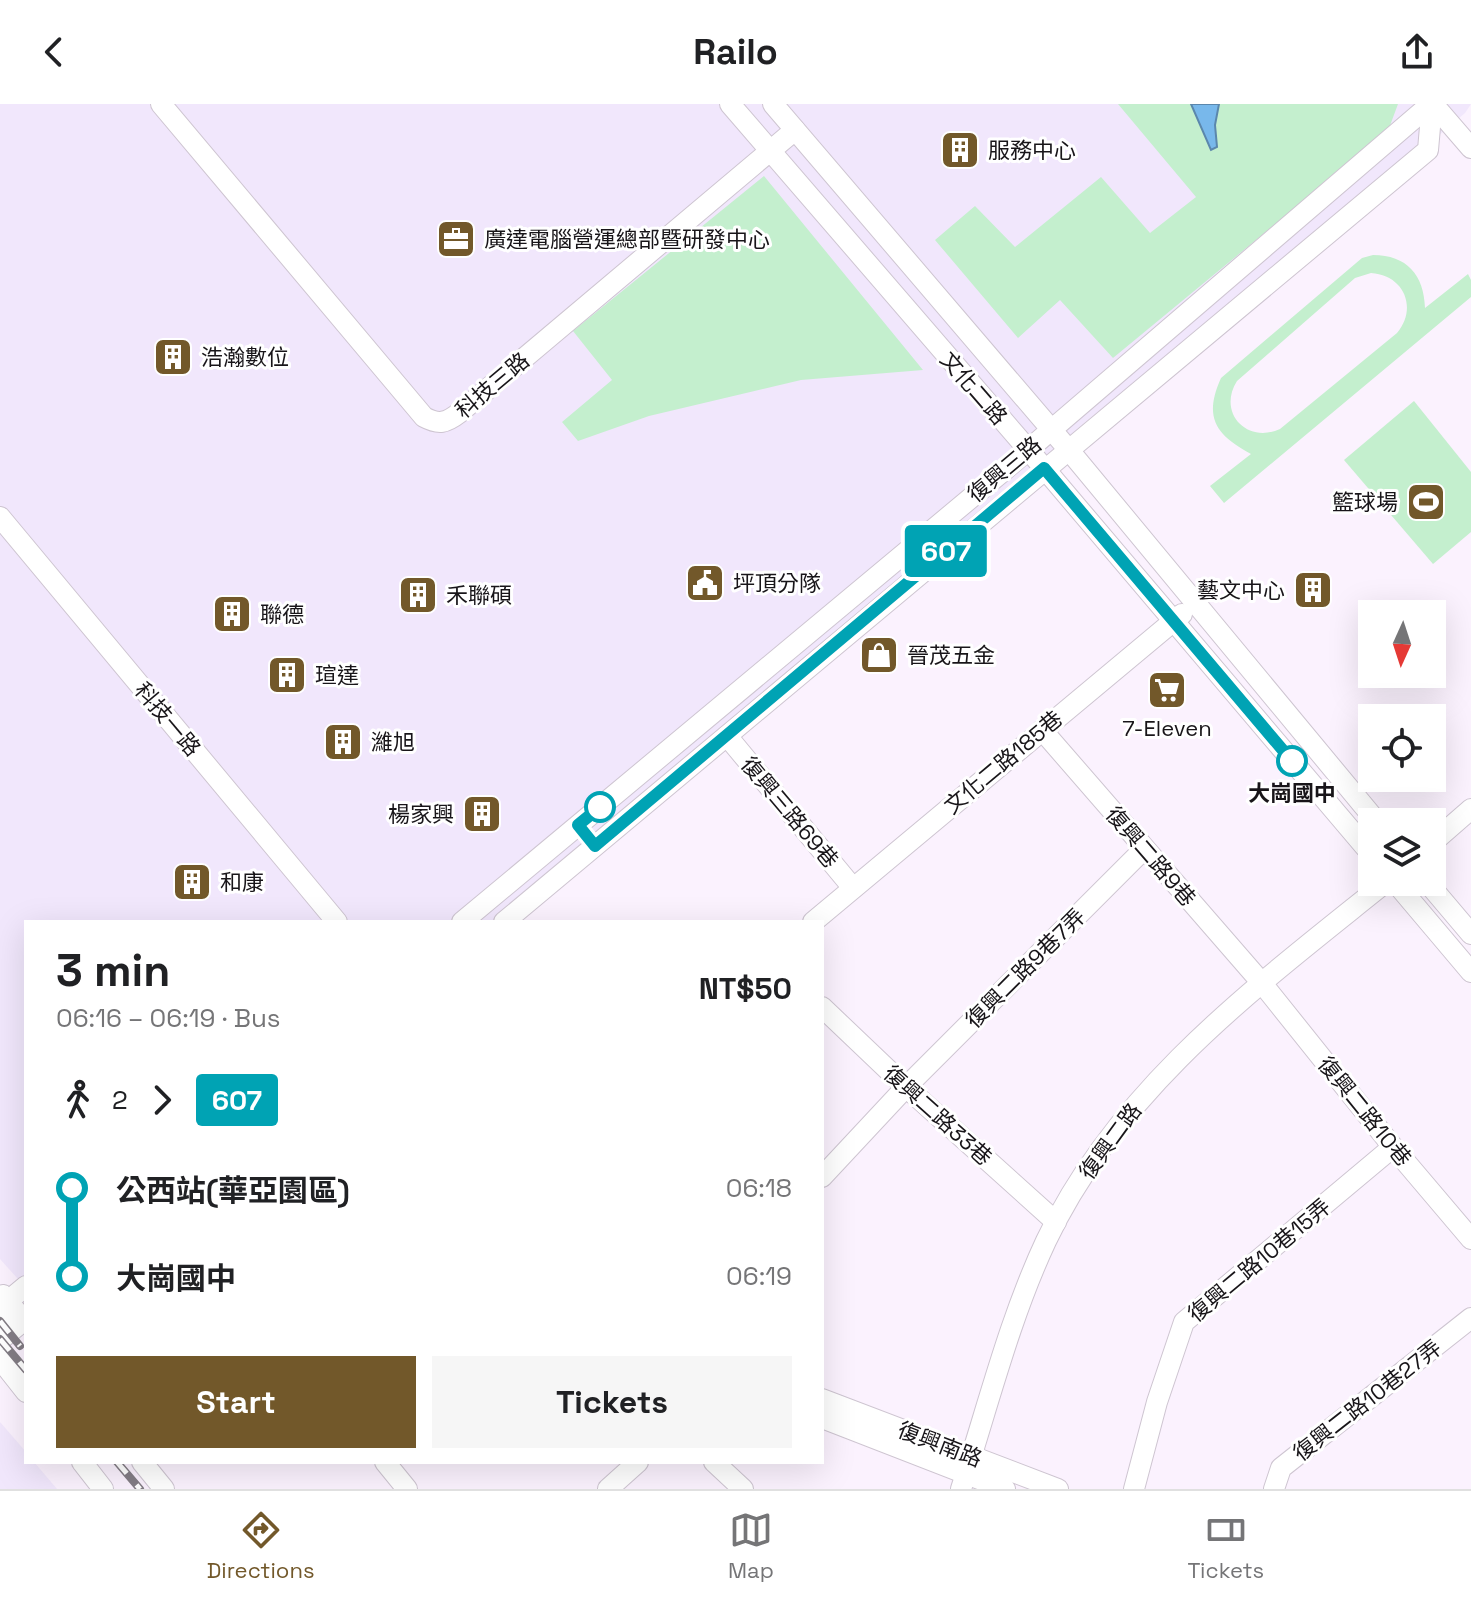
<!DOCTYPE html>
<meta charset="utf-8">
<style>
:root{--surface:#fff;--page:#f6f6f6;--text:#202124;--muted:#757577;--line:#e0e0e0;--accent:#72582a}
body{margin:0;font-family:"Space Grotesk","Noto Sans TC",sans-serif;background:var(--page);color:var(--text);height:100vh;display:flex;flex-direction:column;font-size:30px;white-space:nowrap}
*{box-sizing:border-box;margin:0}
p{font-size:26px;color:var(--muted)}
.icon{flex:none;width:44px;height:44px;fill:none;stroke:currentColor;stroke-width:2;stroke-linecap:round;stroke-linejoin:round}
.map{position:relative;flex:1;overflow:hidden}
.drawer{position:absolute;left:24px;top:816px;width:800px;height:544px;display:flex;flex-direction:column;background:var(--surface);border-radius:0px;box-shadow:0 8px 32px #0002}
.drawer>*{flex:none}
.badge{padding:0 16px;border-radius:6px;font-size:28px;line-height:52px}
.needle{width:52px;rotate:183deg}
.controls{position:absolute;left:1358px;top:496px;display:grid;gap:16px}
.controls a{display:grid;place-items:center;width:88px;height:88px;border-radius:0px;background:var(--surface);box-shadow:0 8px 32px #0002;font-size:40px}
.map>.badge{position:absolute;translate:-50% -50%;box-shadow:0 0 0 4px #fff}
.legs{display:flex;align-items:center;gap:12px;height:88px;padding:0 32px;font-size:26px}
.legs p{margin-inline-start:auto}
.summary{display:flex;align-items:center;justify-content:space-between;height:136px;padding:0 32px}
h1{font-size:44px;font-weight:600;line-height:60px}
.button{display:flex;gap:16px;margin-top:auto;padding:16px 32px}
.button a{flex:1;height:92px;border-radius:0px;background:var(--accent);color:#fff;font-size:32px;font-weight:600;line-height:92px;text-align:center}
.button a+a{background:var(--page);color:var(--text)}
ul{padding:0 32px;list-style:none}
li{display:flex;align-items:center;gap:28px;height:88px;font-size:30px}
li i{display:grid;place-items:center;width:12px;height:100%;margin:0 10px;background:currentColor}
li i::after{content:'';width:20px;height:20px;margin:-10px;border:6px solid;border-radius:50%;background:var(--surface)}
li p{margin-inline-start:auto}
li:first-child i{background:linear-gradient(#0000 50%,currentColor 0)}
li:last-child i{background:linear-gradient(currentColor 50%,#0000 0)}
header{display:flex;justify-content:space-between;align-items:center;height:104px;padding:0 32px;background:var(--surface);font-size:36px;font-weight:600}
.tab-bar{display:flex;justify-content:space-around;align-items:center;height:112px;border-top:2px solid var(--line);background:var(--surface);font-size:22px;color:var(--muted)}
.tab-bar a{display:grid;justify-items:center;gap:4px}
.tab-bar .on{color:var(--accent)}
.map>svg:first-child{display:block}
.industrial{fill:#f1e7fc}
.green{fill:#c4efce;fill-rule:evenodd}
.water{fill:#78b8eb;stroke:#5b87ac;stroke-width:2}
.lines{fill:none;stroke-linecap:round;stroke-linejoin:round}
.minor-casing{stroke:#cec5d1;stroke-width:22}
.minor{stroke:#fff;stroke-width:20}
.rail-casing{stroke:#837d85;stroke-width:8}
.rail{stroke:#fff;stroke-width:5;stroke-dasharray:15;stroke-linecap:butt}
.line-1-casing{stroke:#fff;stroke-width:18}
.line-1{stroke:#00a3b4;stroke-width:12}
.stop-1-dot{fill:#fff;stroke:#00a3b4;stroke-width:4}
.labels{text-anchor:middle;stroke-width:6;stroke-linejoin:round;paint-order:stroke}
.poi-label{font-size:22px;fill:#181519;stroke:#fff;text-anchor:start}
.street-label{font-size:22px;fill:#181519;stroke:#fff}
.stop-label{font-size:22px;font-weight:bold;fill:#181519;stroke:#fff}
</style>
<header><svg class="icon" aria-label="back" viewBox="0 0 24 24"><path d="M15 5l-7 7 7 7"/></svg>Railo<svg class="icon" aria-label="share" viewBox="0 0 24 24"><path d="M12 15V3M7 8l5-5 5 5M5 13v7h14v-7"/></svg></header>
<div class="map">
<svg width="1471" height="1385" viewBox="0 0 1471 1385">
<rect width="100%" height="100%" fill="#fbf2fe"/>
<!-- industrial -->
<g class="industrial">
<path d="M0,0H1471L1465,9L1283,165L1090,314L727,632L504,818H26V1184L0,1155Z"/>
<path d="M0,1318L26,1348V1358H34L57,1385H0Z"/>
</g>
<!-- green -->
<g class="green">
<path d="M1118,0H1398L1388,27L1113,254L1060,196L1018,234L935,136L975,102L1015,143L1101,73L1150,129L1196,93Z"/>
<path d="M764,72L923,266L801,276L649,312L578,337L562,318L612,276L573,227Z"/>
<path d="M1373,151C1407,151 1424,171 1425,204L1468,170L1471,176V193L1224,399L1210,382L1251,350C1216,331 1203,314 1221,274L1362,154ZM1371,169C1404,171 1418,204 1397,229L1280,325C1247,340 1217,309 1237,277L1355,174Z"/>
<path d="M1414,297L1471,368V428L1433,460L1344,356Z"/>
</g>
<!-- water -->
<path class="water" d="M1191,0H1219L1215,21L1217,43L1211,46Z"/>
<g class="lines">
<defs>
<g id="minor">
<path d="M161,0L424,313C439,321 446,319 459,309L795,26"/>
<path d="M730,0L1044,364L1372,751"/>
<path d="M773,0L1068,345L1377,718"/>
<path d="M1433,0L1471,44"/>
<path d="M0,413L337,818"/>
<path d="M1042,626L1261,878L1393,1043L1471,1135"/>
<path d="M727,632L853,784"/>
<path d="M1432,739L1471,705"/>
<path d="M1395,778L1471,868"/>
<path d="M1427,778L1471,830"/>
<path d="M462,818L1008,363L1431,0"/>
<path d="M504,818L1428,46L1432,0"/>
<path d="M813,818L1182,510"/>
<path d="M822,903L906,983L1056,1118"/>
<path d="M822,1073L906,983L1144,745"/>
<path d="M3,1191L26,1219"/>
<path d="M0,1219L8,1197L26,1182"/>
<path d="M0,1236L26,1215"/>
<path d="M0,1255L26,1288"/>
<path d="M822,1295L1058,1385"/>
<path d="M822,1314L1005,1385"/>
<path d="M82,1358L103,1385"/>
<path d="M142,1358L164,1385"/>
<path d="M385,1358L407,1385"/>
<path d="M714,1358L743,1385"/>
<path d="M608,1385L638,1358"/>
<path d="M961,1385C988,1302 1009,1216 1046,1137C1119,983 1257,882 1386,778"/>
<path d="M1134,1385L1157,1298L1184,1218L1393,1043"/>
<path d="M1274,1385L1281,1364L1471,1214"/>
</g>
</defs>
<!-- minor casing -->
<use href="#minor" class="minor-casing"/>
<!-- minor -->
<use href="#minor" class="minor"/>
<defs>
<g id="rail">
<path d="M0,1217L20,1242"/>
<path d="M0,1235L26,1266"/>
<path d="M117,1358L140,1385"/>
</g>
</defs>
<!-- rail casing -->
<use href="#rail" class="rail-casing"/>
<!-- rail -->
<use href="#rail" class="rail"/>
</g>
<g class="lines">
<defs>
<path id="line-1" d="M600,703L578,721L595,742L1044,364L1292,657"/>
</defs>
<!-- line-1 casing -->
<use href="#line-1" class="line-1-casing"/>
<!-- line-1 -->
<use href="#line-1" class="line-1"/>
</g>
<!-- icons -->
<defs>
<symbol id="building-square" viewBox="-11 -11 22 22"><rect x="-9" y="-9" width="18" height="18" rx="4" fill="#72582a" stroke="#fff"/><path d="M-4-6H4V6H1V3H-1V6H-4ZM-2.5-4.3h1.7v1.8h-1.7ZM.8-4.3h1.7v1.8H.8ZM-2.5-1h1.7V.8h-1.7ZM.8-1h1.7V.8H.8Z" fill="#fff"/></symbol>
<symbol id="office-square" viewBox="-11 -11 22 22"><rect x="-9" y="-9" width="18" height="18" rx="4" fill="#72582a" stroke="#fff"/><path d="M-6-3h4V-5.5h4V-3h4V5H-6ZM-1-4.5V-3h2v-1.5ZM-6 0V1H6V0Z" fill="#fff"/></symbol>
<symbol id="stadium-square" viewBox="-11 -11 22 22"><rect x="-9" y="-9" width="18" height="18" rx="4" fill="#72582a" stroke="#fff"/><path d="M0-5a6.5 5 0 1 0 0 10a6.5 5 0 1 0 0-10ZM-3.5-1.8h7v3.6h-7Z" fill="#fff"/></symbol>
<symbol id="civic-square" viewBox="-11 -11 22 22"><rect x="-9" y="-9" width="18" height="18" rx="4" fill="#72582a" stroke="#fff"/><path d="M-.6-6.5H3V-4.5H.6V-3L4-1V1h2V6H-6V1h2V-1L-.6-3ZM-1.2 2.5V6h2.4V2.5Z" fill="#fff"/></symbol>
<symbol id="shop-square" viewBox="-11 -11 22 22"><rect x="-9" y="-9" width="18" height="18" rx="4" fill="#72582a" stroke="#fff"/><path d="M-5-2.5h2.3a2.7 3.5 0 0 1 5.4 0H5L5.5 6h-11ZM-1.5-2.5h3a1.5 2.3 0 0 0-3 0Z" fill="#fff"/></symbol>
<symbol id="supermarket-square" viewBox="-11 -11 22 22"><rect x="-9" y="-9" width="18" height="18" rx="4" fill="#72582a" stroke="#fff"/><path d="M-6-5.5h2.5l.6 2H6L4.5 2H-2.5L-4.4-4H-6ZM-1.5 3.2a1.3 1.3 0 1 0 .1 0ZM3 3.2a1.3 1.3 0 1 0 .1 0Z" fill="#fff"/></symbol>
</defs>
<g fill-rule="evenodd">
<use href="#building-square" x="938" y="24" width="44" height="44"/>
<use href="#office-square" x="434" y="113" width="44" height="44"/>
<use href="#building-square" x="151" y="231" width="44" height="44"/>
<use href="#stadium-square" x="1404" y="376" width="44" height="44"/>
<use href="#civic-square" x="683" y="457" width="44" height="44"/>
<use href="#building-square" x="1291" y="464" width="44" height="44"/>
<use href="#building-square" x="396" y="469" width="44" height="44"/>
<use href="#building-square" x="210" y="488" width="44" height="44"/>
<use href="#shop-square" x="857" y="529" width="44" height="44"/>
<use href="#building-square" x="265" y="549" width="44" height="44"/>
<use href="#supermarket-square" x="1145" y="564" width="44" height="44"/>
<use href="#building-square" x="321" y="616" width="44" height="44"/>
<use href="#building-square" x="460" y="688" width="44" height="44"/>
<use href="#building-square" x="170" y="756" width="44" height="44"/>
</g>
<!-- markers -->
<g class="stop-1-dot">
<circle cx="1292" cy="657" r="14"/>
<circle cx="600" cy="703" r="14"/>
</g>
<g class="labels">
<!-- poi labels -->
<g class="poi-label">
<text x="988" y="54">服務中心</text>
<text x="484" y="143">廣達電腦營運總部暨研發中心</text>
<text x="201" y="261">浩瀚數位</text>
<text x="1398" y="406" text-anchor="end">籃球場</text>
<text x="733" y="487">坪頂分隊</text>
<text x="1285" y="494" text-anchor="end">藝文中心</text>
<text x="446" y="499">禾聯碩</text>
<text x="260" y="518">聯德</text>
<text x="907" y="559">晉茂五金</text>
<text x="315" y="579">瑄達</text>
<text x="1167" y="632" text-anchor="middle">7-Eleven</text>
<text x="371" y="646">濰旭</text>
<text x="454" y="718" text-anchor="end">楊家興</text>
<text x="220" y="786">和康</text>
</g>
<!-- street labels -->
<g class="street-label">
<text transform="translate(492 281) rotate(-40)" y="8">科技三路</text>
<text transform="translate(974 284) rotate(49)" y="8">文化二路</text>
<text transform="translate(1004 365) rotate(-40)" y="8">復興三路</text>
<text transform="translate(168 615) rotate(50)" y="8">科技一路</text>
<text transform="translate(1003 658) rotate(-40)" y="8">文化二路185巷</text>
<text transform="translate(790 708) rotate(50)" y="8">復興三路69巷</text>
<text transform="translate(1151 752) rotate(49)" y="8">復興二路9巷</text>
<text transform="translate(1025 864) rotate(-45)" y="8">復興二路9巷7弄</text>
<text transform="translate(1365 1007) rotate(51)" y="8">復興二路10巷</text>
<text transform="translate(938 1011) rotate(42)" y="8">復興二路33巷</text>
<text transform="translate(1110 1037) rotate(-54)" y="8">復興二路</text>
<text transform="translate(1259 1156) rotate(-40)" y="8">復興二路10巷15弄</text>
<text transform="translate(1367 1296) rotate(-38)" y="8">復興二路10巷27弄</text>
<text transform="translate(940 1340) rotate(21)" y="8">復興南路</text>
</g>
<!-- stop labels -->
<g class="stop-label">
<text x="1292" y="697">大崗國中</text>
</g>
</g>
</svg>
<div class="controls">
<a><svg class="needle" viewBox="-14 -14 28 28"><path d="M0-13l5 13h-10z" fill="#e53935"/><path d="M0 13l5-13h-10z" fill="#757577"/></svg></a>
<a><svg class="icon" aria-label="locate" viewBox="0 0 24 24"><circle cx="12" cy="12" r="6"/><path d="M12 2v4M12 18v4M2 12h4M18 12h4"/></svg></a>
<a><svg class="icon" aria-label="layers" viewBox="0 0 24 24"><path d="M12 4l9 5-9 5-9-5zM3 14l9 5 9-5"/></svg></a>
</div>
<b class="badge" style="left:946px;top:447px;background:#00a3b4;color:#fff">607</b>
<section class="drawer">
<div class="summary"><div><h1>3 min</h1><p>06:16 – 06:19 · Bus</p></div><b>NT$50</b></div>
<div class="legs"><svg class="icon" aria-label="walk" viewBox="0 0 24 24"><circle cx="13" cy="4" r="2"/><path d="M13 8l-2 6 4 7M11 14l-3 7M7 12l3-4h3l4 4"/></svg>2<svg class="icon" aria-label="forward" viewBox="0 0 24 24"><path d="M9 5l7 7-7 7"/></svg><b class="badge" style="background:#00a3b4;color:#fff">607</b></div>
<ul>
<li><i style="color:#00a3b4"></i><b>公西站(華亞園區)</b><p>06:18</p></li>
<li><i style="color:#00a3b4"></i><b>大崗國中</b><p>06:19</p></li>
</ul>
<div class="button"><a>Start</a><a>Tickets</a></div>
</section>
</div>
<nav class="tab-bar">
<a class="on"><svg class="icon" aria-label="directions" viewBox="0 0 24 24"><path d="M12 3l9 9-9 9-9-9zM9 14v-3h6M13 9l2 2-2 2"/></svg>Directions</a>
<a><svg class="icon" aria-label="map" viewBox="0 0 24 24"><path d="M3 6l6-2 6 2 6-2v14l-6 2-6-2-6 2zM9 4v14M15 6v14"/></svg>Map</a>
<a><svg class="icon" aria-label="tickets" viewBox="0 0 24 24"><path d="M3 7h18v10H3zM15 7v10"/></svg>Tickets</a>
</nav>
